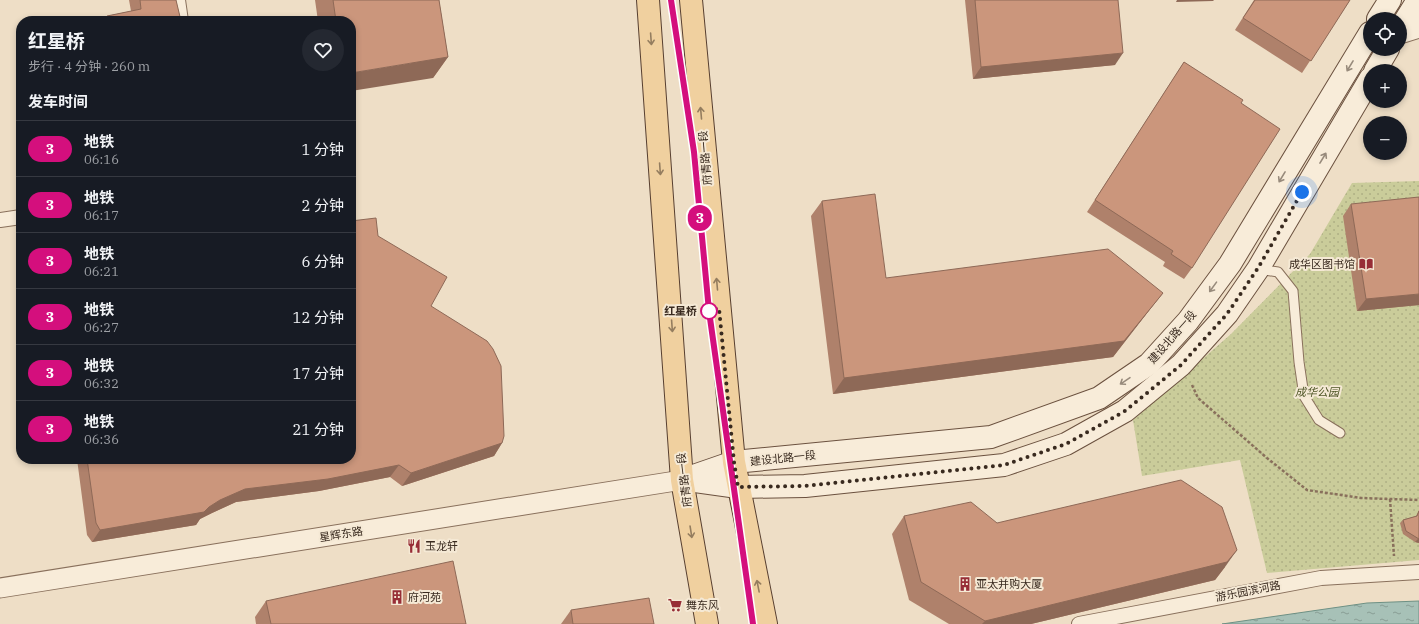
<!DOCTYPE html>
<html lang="zh">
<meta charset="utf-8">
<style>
:root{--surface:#171b24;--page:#242831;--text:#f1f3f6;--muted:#9ea1a6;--line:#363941}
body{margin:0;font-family:"IBM Plex Serif","Noto Sans SC",serif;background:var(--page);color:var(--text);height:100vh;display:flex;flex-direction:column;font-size:15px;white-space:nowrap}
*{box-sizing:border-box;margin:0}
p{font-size:13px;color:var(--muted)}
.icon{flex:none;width:22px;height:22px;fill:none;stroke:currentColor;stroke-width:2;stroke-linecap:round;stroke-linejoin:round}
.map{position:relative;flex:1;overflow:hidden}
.drawer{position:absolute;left:16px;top:16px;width:340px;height:448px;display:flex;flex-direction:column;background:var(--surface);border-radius:16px;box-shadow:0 2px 6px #0003}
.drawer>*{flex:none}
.badge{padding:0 8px;border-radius:13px;font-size:14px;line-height:26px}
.fabs{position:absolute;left:1363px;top:12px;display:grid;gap:8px}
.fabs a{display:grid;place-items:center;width:44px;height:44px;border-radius:50%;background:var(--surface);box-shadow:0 2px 6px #0003;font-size:20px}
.you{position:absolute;width:20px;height:20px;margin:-10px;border:3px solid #fff;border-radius:50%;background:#1a73e8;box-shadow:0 0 0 6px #1a73e833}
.map>.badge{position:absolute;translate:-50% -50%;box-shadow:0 0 0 2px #fff}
h2{padding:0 12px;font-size:15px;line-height:36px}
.round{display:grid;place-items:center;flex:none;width:42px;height:42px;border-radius:21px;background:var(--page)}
.head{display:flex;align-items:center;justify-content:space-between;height:68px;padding:0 12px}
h1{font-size:19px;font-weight:700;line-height:30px}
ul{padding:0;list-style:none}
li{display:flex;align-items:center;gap:12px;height:56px;padding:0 12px;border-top:1px solid var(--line)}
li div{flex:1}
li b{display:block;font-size:15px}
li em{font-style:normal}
li .badge{min-width:44px;font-weight:700;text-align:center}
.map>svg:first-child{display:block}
.park{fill:url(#park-dots)}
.water{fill:url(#water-ripples);stroke:#6e9084}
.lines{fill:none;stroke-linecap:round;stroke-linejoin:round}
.service-casing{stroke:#89705c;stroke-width:11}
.pedestrian-casing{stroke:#89705c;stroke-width:16}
.minor-casing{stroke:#89705c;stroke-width:21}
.secondary-casing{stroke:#6b513f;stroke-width:24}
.primary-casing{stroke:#573f30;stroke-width:24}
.path{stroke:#89705c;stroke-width:2.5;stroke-dasharray:3 2;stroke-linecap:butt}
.service{stroke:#f8ecd9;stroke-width:9}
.pedestrian{stroke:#f8ecd9;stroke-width:14}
.minor{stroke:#f8ecd9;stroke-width:19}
.secondary{stroke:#f8ecd9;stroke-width:22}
.primary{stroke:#f0d09f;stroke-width:22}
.wall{fill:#af816b}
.shaded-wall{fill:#8e6957}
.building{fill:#cb967c;stroke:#8e6957}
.oneway{stroke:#947d5f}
.oneway2{stroke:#988b7c}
.line-casing{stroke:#fff;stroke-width:9}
.line{stroke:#d40f7d;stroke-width:6}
.walk{stroke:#392a1f;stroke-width:4;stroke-dasharray:0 7.2}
.stop-dot{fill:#fff;stroke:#d40f7d;stroke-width:2}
.labels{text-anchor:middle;stroke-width:4;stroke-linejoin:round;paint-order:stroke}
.street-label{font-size:11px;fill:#392a1f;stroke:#f5e9d5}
.poi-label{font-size:11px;fill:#392a1f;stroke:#f5e9d5;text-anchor:start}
.stop-label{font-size:11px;font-weight:bold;fill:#392a1f;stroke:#f5e9d5;text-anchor:end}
.park-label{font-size:11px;font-style:italic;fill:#4e5526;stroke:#f5e9d5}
</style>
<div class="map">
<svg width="1419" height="624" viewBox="0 0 1419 624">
<defs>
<pattern id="park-dots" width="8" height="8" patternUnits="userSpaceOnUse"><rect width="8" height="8" fill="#cacc9a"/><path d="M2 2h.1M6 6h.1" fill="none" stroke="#aeaf84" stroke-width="1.8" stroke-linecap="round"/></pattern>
<pattern id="water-ripples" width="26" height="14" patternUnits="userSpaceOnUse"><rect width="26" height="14" fill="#a7c1b7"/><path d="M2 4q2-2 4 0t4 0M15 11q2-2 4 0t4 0" fill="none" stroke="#899d94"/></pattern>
</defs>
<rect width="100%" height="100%" fill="#eedec6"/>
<!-- park -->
<path class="park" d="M1419,181V560L1267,573L1240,460L1142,476L1133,420L1231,334L1310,254L1352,183Z"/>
<!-- water -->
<path class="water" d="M1419,601V624H1222L1367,603Z"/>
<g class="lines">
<defs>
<path id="service" d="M1258,269L1278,272L1293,291L1299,362L1304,396L1319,420L1340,433"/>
<g id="pedestrian">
<path d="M178,0L181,21"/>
<path d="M0,220L21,217"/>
<path d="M1079,624L1321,578L1419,572"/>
</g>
<g id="minor">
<path d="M1400,34L1419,28"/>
<path d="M0,588L682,480"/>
</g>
<g id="secondary">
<path d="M1378,19L1390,0"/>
<path d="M1400,29L1418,0"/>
<path d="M1375,71L1388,49"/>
<path d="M682,480L734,462L991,437L1099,398L1149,364L1188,321L1230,264L1370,33"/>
<path d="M688,480L738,487L805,486L1004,465L1066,444L1125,411L1181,365L1227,314L1258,269L1370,79"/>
</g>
<g id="primary">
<path d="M648,0L682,480L707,624"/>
<path d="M691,0L734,462L766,624"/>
</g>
</defs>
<!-- service casing -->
<use href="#service" class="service-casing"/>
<!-- pedestrian casing -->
<use href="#pedestrian" class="pedestrian-casing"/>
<!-- minor casing -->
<use href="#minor" class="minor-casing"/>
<!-- secondary casing -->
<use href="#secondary" class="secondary-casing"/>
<!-- primary casing -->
<use href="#primary" class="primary-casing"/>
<!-- path -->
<g class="path">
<path d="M1192,385L1198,398L1267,458L1307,490L1361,498L1419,500"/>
<path d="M1390,499L1394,556"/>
</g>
<!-- service -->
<use href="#service" class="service"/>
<!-- pedestrian -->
<use href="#pedestrian" class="pedestrian"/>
<!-- minor -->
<use href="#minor" class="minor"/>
<!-- secondary -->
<use href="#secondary" class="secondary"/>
<!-- primary -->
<use href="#primary" class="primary"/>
</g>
<!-- wall -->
<g class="wall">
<path d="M129,0H176L181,21H104L107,16L131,11Z"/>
<path d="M315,0H439L448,57L433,78L351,21H318Z"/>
<path d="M965,0H1118L1115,65L973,79Z"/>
<path d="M1254,0H1350L1302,73L1235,30Z"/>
<path d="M1184,62L1241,103L1192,268L1184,279L1163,266L1165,262L1087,212Z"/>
<path d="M822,201L886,278L1163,293L1151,308L1113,357L833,394L811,216Z"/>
<path d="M1351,204L1419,305L1357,311L1343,216Z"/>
<path d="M378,236L431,306L502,443L494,456L402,486L390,477L319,491L236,502L212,513L200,519L196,525L92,542L87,535L77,459H351Z"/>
<path d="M1419,510V543L1415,542L1403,534L1400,523L1403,520L1416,516Z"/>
<path d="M904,516L997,523L1225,567L1215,580L1031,624H949L909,600L892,534Z"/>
<path d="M266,601L466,624H256L255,617Z"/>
<path d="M571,610L654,624H561Z"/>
</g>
<!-- shaded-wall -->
<g class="shaded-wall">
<path d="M1177,0H1214L1213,1L1176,2Z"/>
<path d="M1123,53L1115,65L973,79L981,67Z"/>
<path d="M448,57L433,78L351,91V73Z"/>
<path d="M1163,293L1151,308L1113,357L833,394L844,378Z"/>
<path d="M1419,294V305L1357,311L1366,299Z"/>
<path d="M502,443L494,456L402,486L411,473Z"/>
<path d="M399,465L390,477L319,491L236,502L212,513L200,519L196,525L92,542L100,530L209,507L220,500L245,489Z"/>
<path d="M1418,539H1419V543L1415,542Z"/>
<path d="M1237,550L1225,567L1215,580L1031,624H982L985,621Z"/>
</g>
<!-- building -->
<g class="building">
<path d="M140,0H176L181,21H108L107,16L141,9Z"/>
<path d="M333,0H439L448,57L351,73V21H336Z"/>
<path d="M975,0H1118L1123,53L981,67Z"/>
<path d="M1255,0H1350L1311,61L1243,18Z"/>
<path d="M1184,62L1243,100L1241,103L1280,129L1192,268L1171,254L1173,251L1095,200Z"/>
<path d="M875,194L886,278L1108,249L1163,293L1124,341L844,378L822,201Z"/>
<path d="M1419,197V294L1366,299L1351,204Z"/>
<path d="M376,218L378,236L447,277L431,306L487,341L493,349L501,366L504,436L502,443L411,473L399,465L328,479L245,489L220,500L209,507L204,512L100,530L96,523L87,459H351V221Z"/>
<path d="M1181,480L1222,507L1237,550L1227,562L985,621L921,582L904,516L971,502L997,523Z"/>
<path d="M1419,511V539L1406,531L1403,520L1417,516Z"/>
<path d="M453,561L466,624H271L266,601Z"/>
<path d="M649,598L654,624H573L571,610Z"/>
</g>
<!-- one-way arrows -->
<defs><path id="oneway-shaft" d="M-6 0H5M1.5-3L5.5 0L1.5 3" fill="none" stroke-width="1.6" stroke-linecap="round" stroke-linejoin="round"/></defs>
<g class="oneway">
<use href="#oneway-shaft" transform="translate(651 39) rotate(86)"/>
<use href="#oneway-shaft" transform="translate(701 113) rotate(-95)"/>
<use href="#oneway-shaft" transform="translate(660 169) rotate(86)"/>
<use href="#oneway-shaft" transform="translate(717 284) rotate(-95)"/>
<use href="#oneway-shaft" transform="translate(672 326) rotate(86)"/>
<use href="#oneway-shaft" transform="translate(691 532) rotate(81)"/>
<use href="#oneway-shaft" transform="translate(758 586) rotate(-101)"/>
</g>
<g class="oneway2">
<use href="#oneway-shaft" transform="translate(1350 66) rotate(121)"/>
<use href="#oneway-shaft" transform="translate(1323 158) rotate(-59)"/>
<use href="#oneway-shaft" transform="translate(1282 177) rotate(121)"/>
<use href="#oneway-shaft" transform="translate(1213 287) rotate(126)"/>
<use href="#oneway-shaft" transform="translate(1125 381) rotate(146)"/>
</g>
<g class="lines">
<defs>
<path id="line" d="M671,0L694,152L709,311L753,624"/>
</defs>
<!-- line casing -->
<use href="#line" class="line-casing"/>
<!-- line -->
<use href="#line" class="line"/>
<!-- walk -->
<path class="walk" d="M709,311L719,308L734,462L738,487L804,486L1004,465L1066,444L1125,411L1181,365L1227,314L1258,268L1302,192"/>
</g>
<!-- icons -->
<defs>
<symbol id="library-bare" viewBox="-9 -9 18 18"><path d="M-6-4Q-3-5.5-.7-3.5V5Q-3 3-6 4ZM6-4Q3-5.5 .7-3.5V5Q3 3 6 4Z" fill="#972d36" stroke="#f5e9d5" stroke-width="2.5" paint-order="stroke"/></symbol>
<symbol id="restaurant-bare" viewBox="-9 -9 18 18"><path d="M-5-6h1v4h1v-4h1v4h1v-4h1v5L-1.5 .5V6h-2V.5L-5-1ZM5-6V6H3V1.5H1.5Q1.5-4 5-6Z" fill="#972d36" stroke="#f5e9d5" stroke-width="2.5" paint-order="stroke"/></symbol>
<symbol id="building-bare" viewBox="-9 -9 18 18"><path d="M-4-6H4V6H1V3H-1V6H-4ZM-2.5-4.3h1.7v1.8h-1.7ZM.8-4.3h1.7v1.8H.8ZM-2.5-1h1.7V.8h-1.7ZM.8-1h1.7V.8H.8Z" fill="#972d36" stroke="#f5e9d5" stroke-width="2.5" paint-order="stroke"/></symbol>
<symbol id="supermarket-bare" viewBox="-9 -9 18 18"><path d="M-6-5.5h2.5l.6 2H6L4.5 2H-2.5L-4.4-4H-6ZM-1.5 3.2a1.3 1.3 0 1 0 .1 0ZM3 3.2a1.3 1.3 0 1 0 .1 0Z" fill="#972d36" stroke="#f5e9d5" stroke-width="2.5" paint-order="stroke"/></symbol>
</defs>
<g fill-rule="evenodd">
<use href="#library-bare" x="1356" y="254" width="20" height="20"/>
<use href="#restaurant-bare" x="404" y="536" width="20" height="20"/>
<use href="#building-bare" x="955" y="574" width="20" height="20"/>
<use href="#building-bare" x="387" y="587" width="20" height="20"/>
<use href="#supermarket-bare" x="665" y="595" width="20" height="20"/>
</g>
<!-- markers -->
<circle class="stop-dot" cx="709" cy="311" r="8"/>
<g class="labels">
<!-- street labels -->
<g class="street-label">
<text transform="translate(705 158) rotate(-95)" y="4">府青路一段</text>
<text transform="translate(1172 337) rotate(-49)" y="4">建设北路一段</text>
<text transform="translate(783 458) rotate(-6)" y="4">建设北路一段</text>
<text transform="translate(684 480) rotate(-97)" y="4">府青路一段</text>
<text transform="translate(341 534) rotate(-9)" y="4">星辉东路</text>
<text transform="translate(1248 591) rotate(-11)" y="4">游乐园滨河路</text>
</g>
<!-- poi labels -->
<g class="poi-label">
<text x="1355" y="268" text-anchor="end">成华区图书馆</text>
<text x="425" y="550">玉龙轩</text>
<text x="976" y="588">亚太并购大厦</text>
<text x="408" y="601">府河苑</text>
<text x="686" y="609">舞东风</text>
</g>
<!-- stop labels -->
<g class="stop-label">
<text x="697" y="315">红星桥</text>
</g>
<!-- park labels -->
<g class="park-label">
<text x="1317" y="396">成华公园</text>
</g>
</g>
</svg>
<div class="fabs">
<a><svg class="icon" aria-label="locate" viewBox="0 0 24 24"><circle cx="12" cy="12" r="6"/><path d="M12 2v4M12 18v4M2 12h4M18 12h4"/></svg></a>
<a>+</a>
<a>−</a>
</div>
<div class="you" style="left:1302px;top:192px"></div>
<b class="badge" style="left:700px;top:218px;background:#d40f7d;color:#fff">3</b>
<section class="drawer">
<div class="head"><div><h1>红星桥</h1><p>步行 · 4 分钟 · 260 m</p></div><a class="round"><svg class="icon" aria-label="heart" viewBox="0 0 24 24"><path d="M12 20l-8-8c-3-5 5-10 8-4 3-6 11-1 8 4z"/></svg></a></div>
<h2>发车时间</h2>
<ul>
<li><span class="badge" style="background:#d40f7d;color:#fff">3</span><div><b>地铁</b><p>06:16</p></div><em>1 分钟</em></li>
<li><span class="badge" style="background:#d40f7d;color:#fff">3</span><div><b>地铁</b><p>06:17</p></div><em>2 分钟</em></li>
<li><span class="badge" style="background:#d40f7d;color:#fff">3</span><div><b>地铁</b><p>06:21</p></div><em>6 分钟</em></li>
<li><span class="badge" style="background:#d40f7d;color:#fff">3</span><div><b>地铁</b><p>06:27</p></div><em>12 分钟</em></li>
<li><span class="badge" style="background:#d40f7d;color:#fff">3</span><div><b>地铁</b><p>06:32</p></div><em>17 分钟</em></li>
<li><span class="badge" style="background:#d40f7d;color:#fff">3</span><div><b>地铁</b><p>06:36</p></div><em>21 分钟</em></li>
</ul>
</section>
</div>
